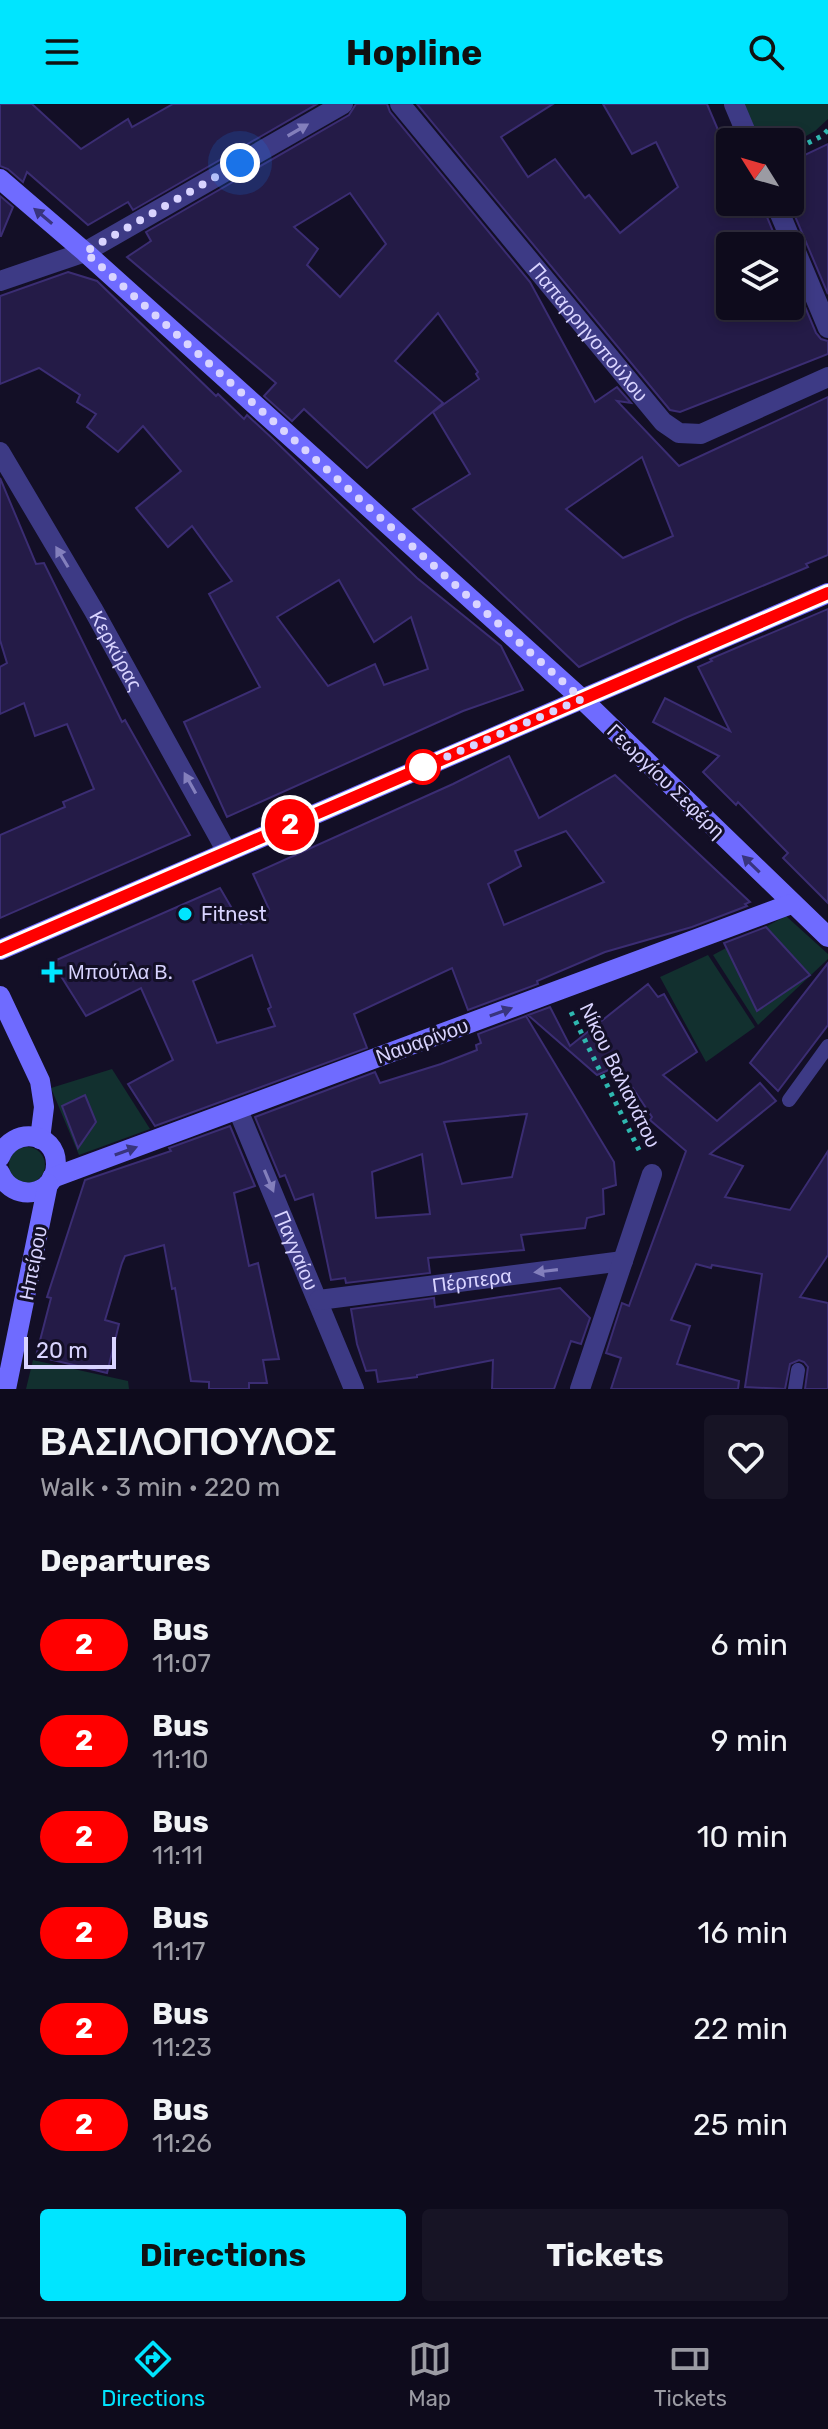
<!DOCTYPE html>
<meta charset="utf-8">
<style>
:root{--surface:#0e0b1c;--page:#171425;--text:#f1f3f6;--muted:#9b9ba3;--line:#2e2b3b;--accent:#00e5ff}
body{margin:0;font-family:Rubik,sans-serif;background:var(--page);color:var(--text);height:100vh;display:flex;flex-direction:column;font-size:30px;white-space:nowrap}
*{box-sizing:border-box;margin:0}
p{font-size:26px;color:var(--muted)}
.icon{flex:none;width:44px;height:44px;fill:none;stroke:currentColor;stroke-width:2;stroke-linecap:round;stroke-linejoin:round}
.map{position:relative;height:1285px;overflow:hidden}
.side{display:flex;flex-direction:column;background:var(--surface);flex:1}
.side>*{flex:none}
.badge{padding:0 16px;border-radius:26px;font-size:28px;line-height:52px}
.needle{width:52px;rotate:307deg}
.buttons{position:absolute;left:716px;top:24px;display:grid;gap:16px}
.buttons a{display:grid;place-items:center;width:88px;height:88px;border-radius:8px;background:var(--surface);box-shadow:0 4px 12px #0003,0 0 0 2px var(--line);font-size:40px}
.scale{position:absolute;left:24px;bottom:20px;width:92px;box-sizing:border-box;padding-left:8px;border:4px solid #d9d4ff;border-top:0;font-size:22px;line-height:28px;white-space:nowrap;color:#d9d4ff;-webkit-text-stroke:6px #130f26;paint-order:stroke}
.you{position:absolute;width:40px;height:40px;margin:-20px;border:6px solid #fff;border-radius:50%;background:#1a73e8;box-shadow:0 0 0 12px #1a73e833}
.map>.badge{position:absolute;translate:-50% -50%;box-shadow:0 0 0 4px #fff}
h2{padding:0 40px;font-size:30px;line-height:72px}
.round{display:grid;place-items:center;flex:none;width:84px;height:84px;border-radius:8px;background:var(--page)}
.headline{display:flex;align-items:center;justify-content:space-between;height:136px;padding:0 40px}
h1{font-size:38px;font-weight:700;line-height:60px}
.primary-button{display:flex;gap:16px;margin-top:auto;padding:16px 40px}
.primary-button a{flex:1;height:92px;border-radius:8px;background:var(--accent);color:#111;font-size:32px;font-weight:700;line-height:92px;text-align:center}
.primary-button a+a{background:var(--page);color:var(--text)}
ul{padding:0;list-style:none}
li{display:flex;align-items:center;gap:24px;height:96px;padding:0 40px}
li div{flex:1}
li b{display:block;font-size:30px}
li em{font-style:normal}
li .badge{min-width:88px;font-weight:700;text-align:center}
header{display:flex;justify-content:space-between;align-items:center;height:104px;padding:0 40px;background:var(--accent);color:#111;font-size:36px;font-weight:700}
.tab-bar{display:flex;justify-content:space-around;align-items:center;height:112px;border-top:2px solid var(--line);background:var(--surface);font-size:22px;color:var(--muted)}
.tab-bar a{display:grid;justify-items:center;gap:4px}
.tab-bar .current{color:var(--accent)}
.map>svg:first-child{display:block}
.green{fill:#12302f}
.building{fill:#241b47;stroke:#3b2d73;stroke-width:2;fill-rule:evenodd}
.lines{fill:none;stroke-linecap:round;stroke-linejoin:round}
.path{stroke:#2fb8b0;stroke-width:5;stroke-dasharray:4 6;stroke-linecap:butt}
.lane{stroke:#3d3a85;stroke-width:14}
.street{stroke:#3d3a85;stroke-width:20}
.secondary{stroke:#6f6bff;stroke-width:20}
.oneway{fill:#837fbc}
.oneway2{fill:#38347d}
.line-casing{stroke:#fff;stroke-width:18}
.line{stroke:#f00;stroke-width:12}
.walk{stroke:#d9d4ff;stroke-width:8;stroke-dasharray:0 14.4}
.stop-dot{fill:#fff;stroke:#f00;stroke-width:4}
.poi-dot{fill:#00e5ff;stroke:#130f26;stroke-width:3}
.labels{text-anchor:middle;stroke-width:6;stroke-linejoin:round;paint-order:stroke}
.street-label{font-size:20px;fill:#d9d4ff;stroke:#130f26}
.poi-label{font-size:20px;fill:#d9d4ff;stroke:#130f26;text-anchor:start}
</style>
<header><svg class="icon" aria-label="menu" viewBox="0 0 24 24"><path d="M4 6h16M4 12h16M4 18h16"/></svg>Hopline<svg class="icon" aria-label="search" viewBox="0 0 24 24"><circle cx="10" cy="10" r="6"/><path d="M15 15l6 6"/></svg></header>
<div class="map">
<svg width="828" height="1285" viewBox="0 0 828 1285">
<rect width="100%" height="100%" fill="#130f26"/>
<!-- green -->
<g class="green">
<path d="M743,0H828V15L815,27L790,41V38H758Z"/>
<path d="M786,812L828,850V855L758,921L713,851Z"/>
<path d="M708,851L755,923L706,958L660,873Z"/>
<path d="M112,965L150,1025L79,1051L51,984Z"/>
<circle cx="27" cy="1061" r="18"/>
<path d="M33,1256L128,1277L129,1285H26Z"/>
</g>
<!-- building -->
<g class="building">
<path d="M0,0H32L81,45L128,15L132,23L173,0H317L133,106L128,98L88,121L27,68L23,78L8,65L0,62Z"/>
<path d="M356,0H387L390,8L530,178L595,298L617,283L631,299L617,297L679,362L828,293V451L806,460L808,463L685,514L579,563L413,405L470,370L433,308L479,275L476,270L478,268L438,209L395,257L443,299L367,364L304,305L292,317L264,292L276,279L127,153L151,137L146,128L349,11ZM350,89L386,140L340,193L307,161L318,145L294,123ZM642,353L673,432L623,454L566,405Z"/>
<path d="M417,0H553L501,33L528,73L555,55L585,94L589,91L620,129L678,83L656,38L632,50L603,0H707L730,54V98H748L754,113L765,108L779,142H730V210L749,202H790V167L816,229L821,235L828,237V250L680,308L670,306Z"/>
<path d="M828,40V190L789,98L790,58Z"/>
<path d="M0,92L13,103L1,132H0Z"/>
<path d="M68,168L97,177L216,292L218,290L244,315L247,311L274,336L417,474L501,542L523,586L463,607L227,713L184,618L260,583L209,490L232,477L192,422L168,443L136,404L181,367L143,322L118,348L87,323L96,310L77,298L80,291L39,264L0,280V192ZM339,476L374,538L411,513L428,565L384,581L375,560L328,582L277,513Z"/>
<path d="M0,374L36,460L44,459L122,618L125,616L190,731L0,814V731L65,703L63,698L94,685L67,620L35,632L24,599L0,610V563L7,559L0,536Z"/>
<path d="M828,505V799L783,754L788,749L738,698L736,701L703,668L719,652L653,618L665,594L730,627L698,563L712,557L710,555Z"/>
<path d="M509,652L539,714L615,671L750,798L745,800L747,802L692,823L605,848L537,877L538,880L468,906L452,864L354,910L367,944L155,1022L128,980L173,956L141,884L86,912L52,858L220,784L241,820L269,805L253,770L453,680ZM566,727L604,778L504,821L488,780L521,762L515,747ZM252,851L271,903L268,905L275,922L217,939L193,877Z"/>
<path d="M766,823L810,871L757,907L724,839Z"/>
<path d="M828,859V921L778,987L750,959Z"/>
<path d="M648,880L658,893L664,890L697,948L663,971L717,1017L760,979L776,997L710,1050L743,1062L725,1093L790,1106L828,1047V1151L800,1193L828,1199V1285H805L808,1263L804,1258L799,1256L790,1260L785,1285L745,1283L762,1170L712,1161L711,1164L696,1160L671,1216L690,1222L677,1260L739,1277L738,1285H611L621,1254L606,1249L622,1199L629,1202L686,1047L650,1016L652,1013L618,962L597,971L528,911L550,903L570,942Z"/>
<path d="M526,912L614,1058L616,1081L603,1085L604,1110L587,1114L585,1124L521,1131L524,1146L428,1154L430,1169L346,1179L345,1174L331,1176L313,1090L295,1096L285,1071L280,1073L255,1013L375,968L380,979L441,960L477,946L476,941L481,939L478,930ZM527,1010L512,1073L462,1080L444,1018ZM422,1050L430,1110L376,1114L372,1068Z"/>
<path d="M85,991L96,1018L78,1044L62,1002Z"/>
<path d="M230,1022L255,1082L234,1089L249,1162L258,1159L279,1255L263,1256L267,1279H249V1285H209V1278L191,1277L175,1184L172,1185L164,1141L125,1152L122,1159L105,1216L119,1220L107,1269L36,1252L51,1194L47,1193L85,1076L171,1047L169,1044Z"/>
<path d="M560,1184L590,1214L581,1240L571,1237L554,1285H492L493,1256L417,1271V1273L378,1278L376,1266L366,1267L357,1240L351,1205L434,1194L435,1203Z"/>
</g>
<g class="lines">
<!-- path -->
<g class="path">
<path d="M790,48L822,32L828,26"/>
<path d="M571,908L641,1050"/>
</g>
<!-- lane -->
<g class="lane">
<path d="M789,996L828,942"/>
<path d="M795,1285L798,1266"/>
</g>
<!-- street -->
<g class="street">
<path id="s1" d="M400,0L663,318L679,329L701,330L828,273"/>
<path d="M734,0L750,38"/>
<path d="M775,98L828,224"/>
<path d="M0,177L85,148L343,0"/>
<path id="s2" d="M0,348L94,507L227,748"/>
<path id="s3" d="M238,1006L354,1285"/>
<path id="s4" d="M319,1196L623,1157"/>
<path d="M580,1285L652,1070"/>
</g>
<!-- secondary -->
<g class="secondary">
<path d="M0,75L85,148L582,595L828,833"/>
<path d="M0,846L828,489"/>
<path d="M0,892L40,977L44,1003L40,1035"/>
<path d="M0,1053C12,1022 56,1027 56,1060C56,1093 12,1099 0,1069"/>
<path d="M52,1074L791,800"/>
<path d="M6,1285L48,1080"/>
</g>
</g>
<!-- one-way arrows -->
<defs><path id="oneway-solid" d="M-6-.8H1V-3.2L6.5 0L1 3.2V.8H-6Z" transform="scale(2)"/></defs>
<g class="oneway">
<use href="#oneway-solid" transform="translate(298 26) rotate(-30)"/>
<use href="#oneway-solid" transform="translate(62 453) rotate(-121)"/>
<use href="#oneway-solid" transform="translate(190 679) rotate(-119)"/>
<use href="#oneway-solid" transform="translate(269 1077) rotate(67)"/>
<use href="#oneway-solid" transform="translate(546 1167) rotate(173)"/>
</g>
<g class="oneway2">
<use href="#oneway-solid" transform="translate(43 112) rotate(-140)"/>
<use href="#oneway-solid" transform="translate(751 760) rotate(-136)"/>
<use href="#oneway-solid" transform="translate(501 908) rotate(-20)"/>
<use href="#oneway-solid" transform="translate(126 1047) rotate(-20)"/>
</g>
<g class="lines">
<defs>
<path id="line" d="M0,846L828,489"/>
</defs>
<!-- line casing -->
<use href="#line" class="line-casing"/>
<!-- line -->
<use href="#line" class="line"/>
<!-- walk -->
<path class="walk" d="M240,59L85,148L582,595L418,665L423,663"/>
</g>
<!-- markers -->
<circle class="stop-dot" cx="423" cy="663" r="16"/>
<g class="poi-dot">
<circle cx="185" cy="810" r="8"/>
<path d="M48 856h8v8h8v8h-8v8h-8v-8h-8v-8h8z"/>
</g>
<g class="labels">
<!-- street labels -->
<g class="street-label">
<text dy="7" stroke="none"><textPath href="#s1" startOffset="296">Παπαρρηγοπούλου</textPath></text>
<text dy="7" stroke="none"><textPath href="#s2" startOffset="230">Κερκύρας</textPath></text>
<text transform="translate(666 677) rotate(44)" y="7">Γεωργίου Σεφέρη</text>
<text transform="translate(422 937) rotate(-20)" y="7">Ναυαρίνου</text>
<text transform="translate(620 971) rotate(64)" y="7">Νίκου Βαλιανάτου</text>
<text dy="7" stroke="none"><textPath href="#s3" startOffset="152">Παγγαίου</textPath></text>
<text transform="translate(33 1159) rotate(-79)" y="7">Ηπείρου</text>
<text dy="7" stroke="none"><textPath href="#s4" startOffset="154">Πέρπερα</textPath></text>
</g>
<!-- poi labels -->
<g class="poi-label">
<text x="201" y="817">Fitnest</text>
<text x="68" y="875">Μπούτλα Β.</text>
</g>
</g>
</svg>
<div class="buttons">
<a><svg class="needle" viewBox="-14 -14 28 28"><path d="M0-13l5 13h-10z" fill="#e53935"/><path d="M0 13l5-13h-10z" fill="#9b9ba3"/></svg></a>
<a><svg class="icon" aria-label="layers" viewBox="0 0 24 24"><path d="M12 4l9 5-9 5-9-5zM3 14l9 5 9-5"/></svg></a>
</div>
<div class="scale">20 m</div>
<div class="you" style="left:240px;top:59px"></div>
<b class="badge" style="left:290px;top:721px;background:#f00;color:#fff">2</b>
</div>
<section class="side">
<div class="headline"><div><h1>ΒΑΣΙΛΟΠΟΥΛΟΣ</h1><p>Walk · 3 min · 220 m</p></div><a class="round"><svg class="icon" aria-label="heart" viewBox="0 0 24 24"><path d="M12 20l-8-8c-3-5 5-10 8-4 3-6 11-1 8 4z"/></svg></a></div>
<h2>Departures</h2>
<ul>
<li><span class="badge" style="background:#f00;color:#fff">2</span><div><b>Bus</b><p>11:07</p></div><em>6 min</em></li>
<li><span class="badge" style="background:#f00;color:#fff">2</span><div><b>Bus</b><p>11:10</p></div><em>9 min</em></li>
<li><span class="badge" style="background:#f00;color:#fff">2</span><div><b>Bus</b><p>11:11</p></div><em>10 min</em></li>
<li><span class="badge" style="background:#f00;color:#fff">2</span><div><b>Bus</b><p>11:17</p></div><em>16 min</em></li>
<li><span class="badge" style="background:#f00;color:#fff">2</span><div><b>Bus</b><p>11:23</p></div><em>22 min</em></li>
<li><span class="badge" style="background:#f00;color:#fff">2</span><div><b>Bus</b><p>11:26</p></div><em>25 min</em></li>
</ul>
<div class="primary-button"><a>Directions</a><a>Tickets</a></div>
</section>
<nav class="tab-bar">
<a class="current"><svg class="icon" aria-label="directions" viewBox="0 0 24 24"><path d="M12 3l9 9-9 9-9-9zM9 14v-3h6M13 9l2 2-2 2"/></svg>Directions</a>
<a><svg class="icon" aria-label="map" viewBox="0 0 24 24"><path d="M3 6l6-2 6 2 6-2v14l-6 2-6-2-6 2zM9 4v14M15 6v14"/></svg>Map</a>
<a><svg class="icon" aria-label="tickets" viewBox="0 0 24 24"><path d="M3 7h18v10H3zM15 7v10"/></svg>Tickets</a>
</nav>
